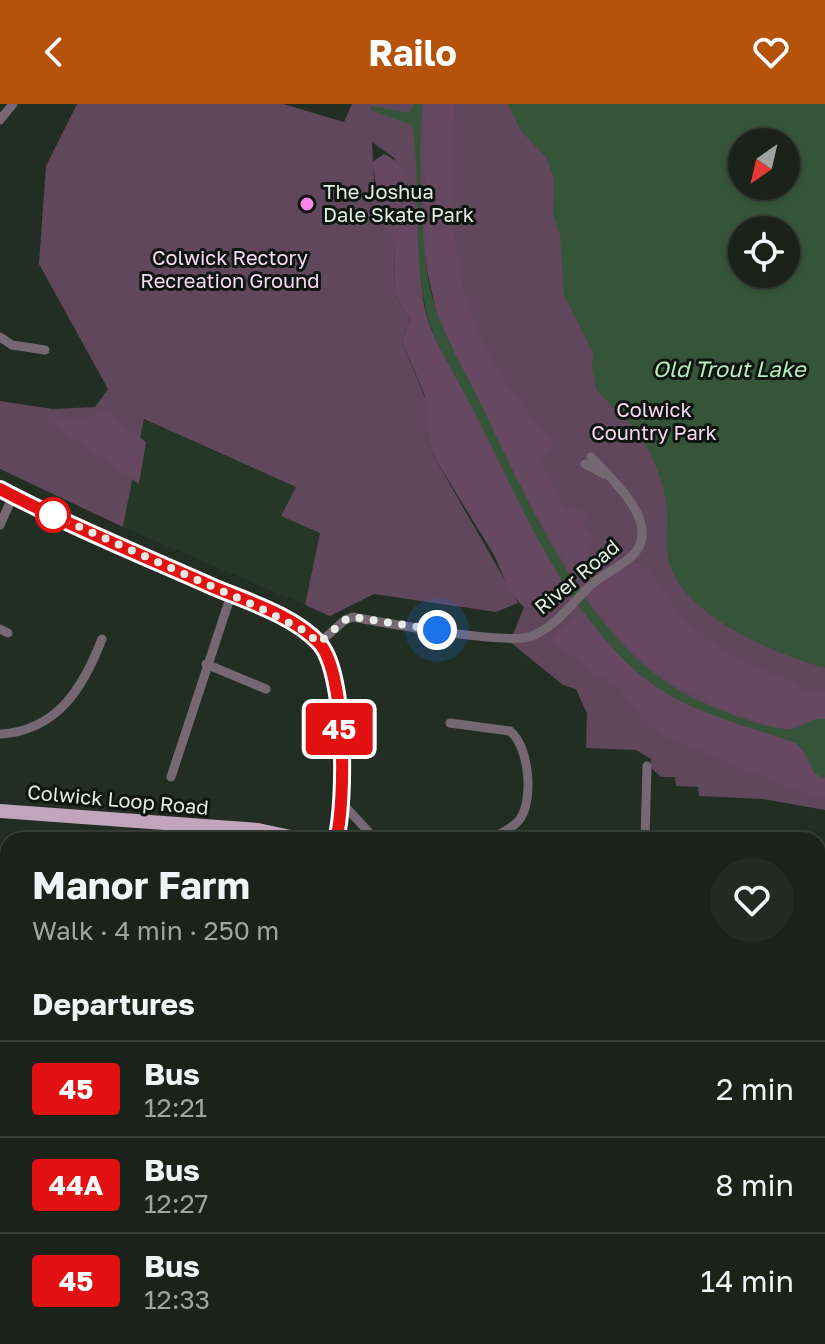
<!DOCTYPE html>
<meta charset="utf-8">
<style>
:root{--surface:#1a221a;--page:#232a23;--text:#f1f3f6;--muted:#9fa4a2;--line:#383f39;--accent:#b45309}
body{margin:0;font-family:"Golos Text",sans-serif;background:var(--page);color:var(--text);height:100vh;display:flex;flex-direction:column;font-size:30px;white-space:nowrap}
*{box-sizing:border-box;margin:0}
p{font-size:26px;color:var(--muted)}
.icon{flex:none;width:44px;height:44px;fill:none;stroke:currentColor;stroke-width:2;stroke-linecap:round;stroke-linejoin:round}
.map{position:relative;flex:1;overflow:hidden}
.drawer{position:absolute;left:0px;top:728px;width:826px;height:512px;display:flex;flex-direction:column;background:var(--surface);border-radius:24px 24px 0 0;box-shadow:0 2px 6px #0004,0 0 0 2px var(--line)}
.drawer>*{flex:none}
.badge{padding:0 16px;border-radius:6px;font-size:28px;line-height:52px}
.needle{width:52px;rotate:214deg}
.controls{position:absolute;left:728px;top:24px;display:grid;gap:16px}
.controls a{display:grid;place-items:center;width:72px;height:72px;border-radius:50%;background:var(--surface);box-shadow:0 2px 6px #0004,0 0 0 2px var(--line);font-size:40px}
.you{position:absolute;width:40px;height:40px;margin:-20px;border:6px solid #fff;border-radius:50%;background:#1a73e8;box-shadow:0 0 0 12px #1a73e833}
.map>.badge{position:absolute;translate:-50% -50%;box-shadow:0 0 0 4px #fff}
h2{padding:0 32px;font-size:30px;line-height:72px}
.round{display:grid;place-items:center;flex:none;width:84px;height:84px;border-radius:42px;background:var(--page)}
.overview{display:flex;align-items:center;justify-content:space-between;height:136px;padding:0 32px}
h1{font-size:38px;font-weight:700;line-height:60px}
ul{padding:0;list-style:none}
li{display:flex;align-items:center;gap:24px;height:96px;padding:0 32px;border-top:2px solid var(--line)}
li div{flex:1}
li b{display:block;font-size:30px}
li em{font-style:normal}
li .badge{min-width:88px;font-weight:700;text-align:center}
header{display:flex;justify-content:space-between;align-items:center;height:104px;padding:0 32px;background:var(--accent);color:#fff;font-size:36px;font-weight:700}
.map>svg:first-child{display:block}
.built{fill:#263727}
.green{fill:#60475b;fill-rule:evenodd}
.forest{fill:#664861}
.water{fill:#365439;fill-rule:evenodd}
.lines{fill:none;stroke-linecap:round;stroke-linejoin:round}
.stream{stroke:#365439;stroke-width:3}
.minor{stroke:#766873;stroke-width:9}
.tertiary{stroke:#766873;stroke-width:11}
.primary{stroke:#c2a4bc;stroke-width:14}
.rail{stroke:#b9c1b9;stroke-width:3;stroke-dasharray:4 8;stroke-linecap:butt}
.line-casing{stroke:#fff;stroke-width:18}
.line{stroke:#e21212;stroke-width:12}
.walk{stroke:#e5ece5;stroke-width:8;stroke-dasharray:0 14.4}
.poi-dot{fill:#fa87e8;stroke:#0f1510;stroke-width:3}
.stop-dot{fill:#fff;stroke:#e21212;stroke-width:4}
.labels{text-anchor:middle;stroke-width:6;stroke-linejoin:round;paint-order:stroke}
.poi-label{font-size:20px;fill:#e5ece5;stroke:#0f1510;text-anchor:start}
.park-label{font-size:20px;fill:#fad7f2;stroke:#0f1510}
.street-label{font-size:20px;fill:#e5ece5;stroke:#0f1510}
.water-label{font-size:22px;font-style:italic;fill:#b6ebba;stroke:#0f1510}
</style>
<header><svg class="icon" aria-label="back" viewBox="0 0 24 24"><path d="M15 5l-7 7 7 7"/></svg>Railo<svg class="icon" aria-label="heart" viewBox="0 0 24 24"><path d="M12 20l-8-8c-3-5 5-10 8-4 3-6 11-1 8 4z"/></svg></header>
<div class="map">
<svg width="825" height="1240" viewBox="0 0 825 1240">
<rect width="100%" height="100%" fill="#222e23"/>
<!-- built -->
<path class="built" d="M144,315L297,384L320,429L305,501L123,423Z"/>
<!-- green -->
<path class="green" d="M77,0H283L344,18L352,0H825V706L763,695L699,692L698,683L676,682L675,673H661L650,663L651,655L636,646L586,644L587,610L576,585L563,581L510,538L528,493L394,54L372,38L374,78L395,141L394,188L410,216L402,237L426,296L429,340L436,356L518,499L496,508L374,490L330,512L305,501L320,429L281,412L296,383L144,315L123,423L0,365V297L52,305L95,303L108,285L39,160L46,62ZM742,38H786V82H742ZM742,126H786V170H742Z"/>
<!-- forest -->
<g class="forest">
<path d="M423,0H455C448,144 451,229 554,338L540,357C550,373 555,388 566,404L581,406L588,415L583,421L594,434L585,459L572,470L508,361L437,212L427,166Z"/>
<path d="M384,50C428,69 416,159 424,201C431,235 453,265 468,295C499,357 528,418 564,478L525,504L511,490L494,451L436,356L429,340L425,292L402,237L410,216L394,188L395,141L381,110L372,58Z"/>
<path d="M106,308L146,338L139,380L42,313L78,315Z"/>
<path d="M632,456L648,465L680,511L710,537L741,558L791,576L805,587H825V615C807,613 797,626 779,624C765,622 751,615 738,610C666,585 631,553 586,492L620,462Z"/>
<path d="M584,506L636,567L695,605L798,640L814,669L825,674V693L805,690L661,631L645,618L618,582L593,569L550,535Z"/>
<path d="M825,1232V1240H696Z"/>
</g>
<!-- water -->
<g class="water">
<path d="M413,0H423C417,42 421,147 431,188C441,229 462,261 480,298C529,399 591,548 699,597C719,606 770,627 791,625C805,623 810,613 825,615V674L815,670L806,650L796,639C742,620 681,607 637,568C558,497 518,393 471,301C455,270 432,237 425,202C412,143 422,81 412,21L370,6L372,2L410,9Z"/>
<path d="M508,0H825V564C777,551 686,513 670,461C664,442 669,424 667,405C665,379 647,334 627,316L640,304L635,299L622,312L597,287L592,265L593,249L564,191L560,132L553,109L554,75L546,53L521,27ZM742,38H786V82H742ZM742,126H786V170H742Z"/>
</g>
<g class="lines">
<!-- stream -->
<g class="stream">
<path d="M818,1191L825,1190"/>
<path d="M421,1240L480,1232"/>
</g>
<!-- minor -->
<g class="minor">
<path d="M0,16L13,0"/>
<path d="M0,233L12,241L45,246"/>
<path d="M585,360L604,370"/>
<path d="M0,421L13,392"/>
<path d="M0,525L8,529"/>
<path d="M319,539L345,516L353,513C384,519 504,540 529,533C554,525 572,499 590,482C603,469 622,463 634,450C662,419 611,374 591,353"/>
<path d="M206,560L266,585"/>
<path d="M450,619L510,627C529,642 534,695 520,715C513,725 498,730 488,736"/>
<path d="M0,630C57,627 83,584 102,535"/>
<path d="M171,673L231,491"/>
<path d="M342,699L376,736"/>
<path d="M645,736L647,662"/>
<path d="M818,762L825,763"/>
<path d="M0,789L8,790"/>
<path d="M0,848L8,847"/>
<path d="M0,907L8,904"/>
<path d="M818,1016L825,1018"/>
<path d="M0,1232L8,1231"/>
</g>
<!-- tertiary -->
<g class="tertiary">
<path d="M0,385C69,421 141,451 211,482C246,497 293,511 319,539C346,568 346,698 336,736"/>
<path d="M0,1056L8,1054"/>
</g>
<!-- primary -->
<g class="primary">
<path d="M0,707L258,726L305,736"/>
<path d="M818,1074L825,1076"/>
</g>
<!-- rail -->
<g class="rail">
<path d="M818,1201L825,1200"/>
<path d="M515,1240L566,1233"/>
<path d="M554,1240L614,1232"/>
</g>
</g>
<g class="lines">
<defs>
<path id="line" d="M0,385C68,421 141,451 211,482C246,497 293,511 319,539C346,568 346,697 336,736"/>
</defs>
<!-- line casing -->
<use href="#line" class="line-casing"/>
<!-- line -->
<use href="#line" class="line"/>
<!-- walk -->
<path class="walk" d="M53,411L260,504L303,526L319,539L345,516L353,513L437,526"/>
</g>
<!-- markers -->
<circle class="poi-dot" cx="307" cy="100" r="8"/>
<circle class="stop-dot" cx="53" cy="411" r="16"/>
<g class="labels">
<!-- poi labels -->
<g class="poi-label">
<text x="323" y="95">The Joshua<tspan x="323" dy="23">Dale Skate Park</tspan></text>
</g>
<!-- park labels -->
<g class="park-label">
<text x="230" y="161">Colwick Rectory<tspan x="230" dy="23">Recreation Ground</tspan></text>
<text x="654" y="313">Colwick<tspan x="654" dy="23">Country Park</tspan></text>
</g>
<!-- street labels -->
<g class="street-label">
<text transform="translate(577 473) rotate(-40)" y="7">River Road</text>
<text transform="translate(118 696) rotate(5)" y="7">Colwick Loop Road</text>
</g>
<!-- water labels -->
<g class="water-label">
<text x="729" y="273">Old Trout Lake</text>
</g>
</g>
</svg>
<div class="controls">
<a><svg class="needle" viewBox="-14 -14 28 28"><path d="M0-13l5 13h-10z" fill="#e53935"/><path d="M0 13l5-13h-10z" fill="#9fa4a2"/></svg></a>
<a><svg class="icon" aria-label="locate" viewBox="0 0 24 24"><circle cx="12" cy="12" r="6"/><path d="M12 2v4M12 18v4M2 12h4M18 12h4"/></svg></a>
</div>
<div class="you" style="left:437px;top:526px"></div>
<b class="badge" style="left:339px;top:625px;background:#e21212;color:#fff">45</b>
<section class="drawer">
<div class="overview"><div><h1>Manor Farm</h1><p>Walk · 4 min · 250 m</p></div><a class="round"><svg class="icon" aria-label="heart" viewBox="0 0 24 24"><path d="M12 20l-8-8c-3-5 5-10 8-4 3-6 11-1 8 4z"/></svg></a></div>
<h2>Departures</h2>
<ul>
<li><span class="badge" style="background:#e21212;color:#fff">45</span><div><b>Bus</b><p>12:21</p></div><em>2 min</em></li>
<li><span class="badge" style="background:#e21212;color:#fff">44A</span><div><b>Bus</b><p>12:27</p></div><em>8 min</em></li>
<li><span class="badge" style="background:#e21212;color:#fff">45</span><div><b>Bus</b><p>12:33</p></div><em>14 min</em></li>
</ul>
</section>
</div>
